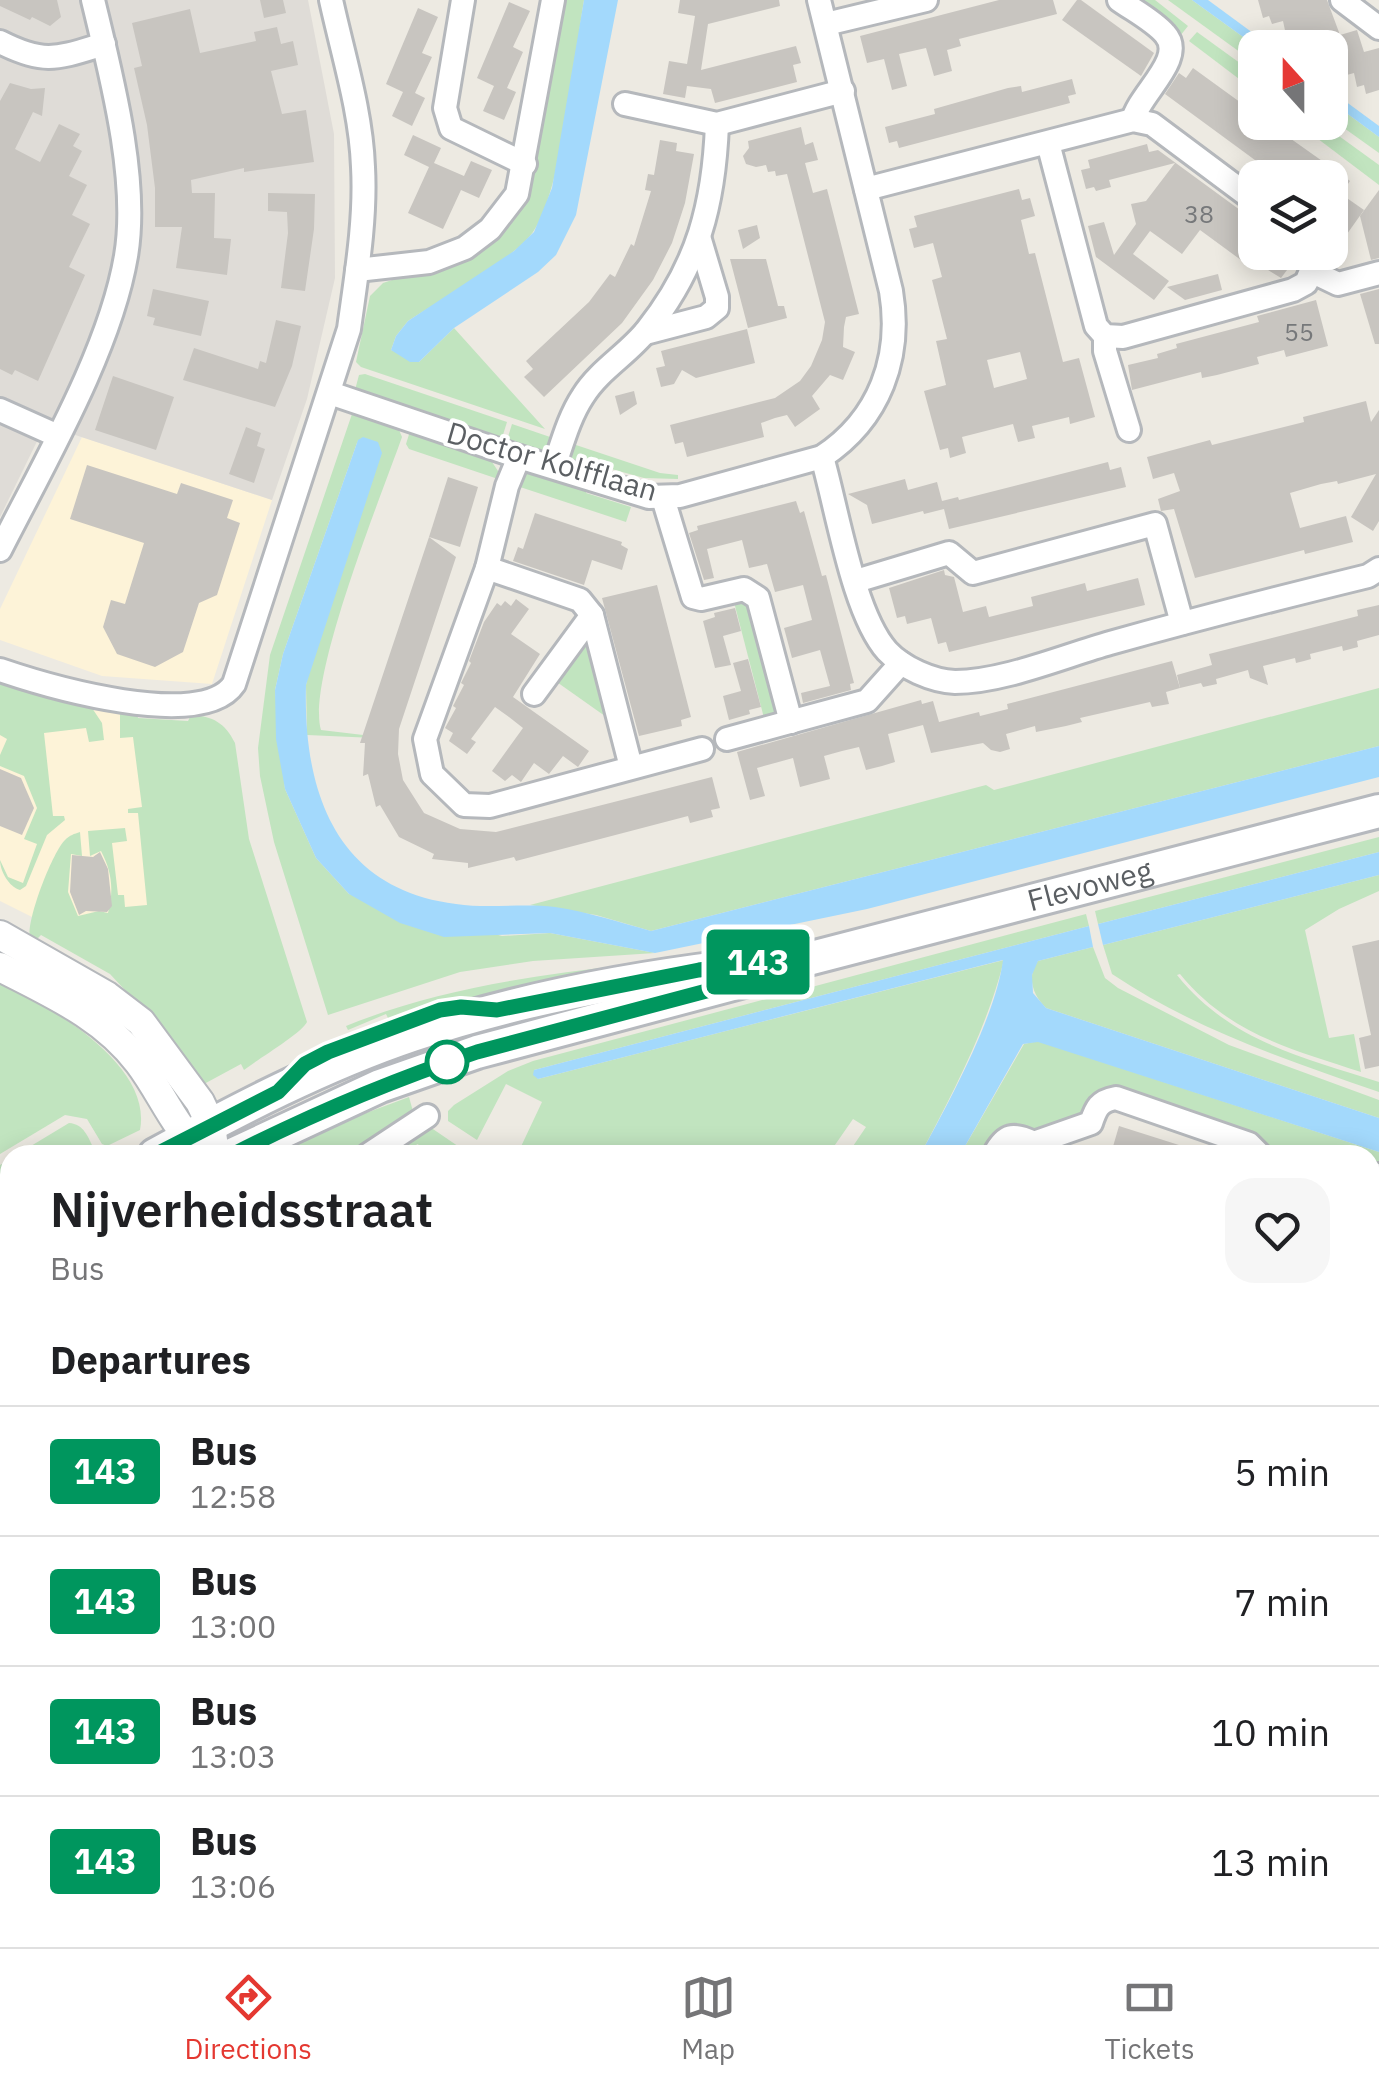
<!DOCTYPE html>
<style>
:root{--surface:#fff;--page:#f6f6f6;--text:#202124;--muted:#757577;--line:#e0e0e0;--accent:#e43831}
body{margin:0;font-family:"IBM Plex Sans",sans-serif;background:var(--page);color:var(--text);height:100vh;display:flex;flex-direction:column;font-size:38px;white-space:nowrap}
*{box-sizing:border-box;margin:0}
p{font-size:32px;color:var(--muted)}
.icon{flex:none;width:55px;height:55px;fill:none;stroke:currentColor;stroke-width:2;stroke-linecap:round;stroke-linejoin:round}
.map{position:relative;flex:1;overflow:hidden}
.details{position:absolute;left:0px;top:1145px;width:1380px;height:802px;display:flex;flex-direction:column;background:var(--surface);border-radius:30px 30px 0 0;box-shadow:0 5px 25px #0003}
.details>*{flex:none}
.badge{padding:0 20px;border-radius:8px;font-size:35px;line-height:65px}
.needle{width:65px;rotate:339deg}
.controls{position:absolute;left:1238px;top:30px;display:grid;gap:20px}
.controls a{display:grid;place-items:center;width:110px;height:110px;border-radius:20px;background:var(--surface);box-shadow:0 5px 25px #0003;font-size:50px}
.map>.badge{position:absolute;translate:-50% -50%;box-shadow:0 0 0 5px #fff}
h2{padding:0 50px;font-size:38px;line-height:90px}
.round{display:grid;place-items:center;flex:none;width:105px;height:105px;border-radius:30px;background:var(--page)}
.summary{display:flex;align-items:center;justify-content:space-between;height:170px;padding:0 50px}
h1{font-size:48px;font-weight:600;line-height:75px}
ul{padding:0;list-style:none}
li{display:flex;align-items:center;gap:30px;height:130px;padding:0 50px;border-top:2px solid var(--line)}
li div{flex:1}
li b{display:block;font-size:38px}
li em{font-style:normal}
li .badge{min-width:110px;font-weight:700;text-align:center}
.tab-bar{display:flex;justify-content:space-around;align-items:center;height:140px;border-top:2px solid var(--line);background:var(--surface);font-size:28px;color:var(--muted)}
.tab-bar a{display:grid;justify-items:center;gap:5px}
.tab-bar .selected{color:var(--accent)}
.map>svg:first-child{display:block}
.commercial{fill:#fdf3d8}
.industrial{fill:#dfdcd7}
.green{fill:#c1e4bf}
.water{fill:#a3d9fc}
.building{fill:#c8c5c0;fill-rule:evenodd}
.lines{fill:none;stroke-linecap:round;stroke-linejoin:round}
.minor-casing{stroke:#b5b8bc;stroke-width:28}
.tertiary-casing{stroke:#b5b8bc;stroke-width:32}
.secondary-casing{stroke:#b6b9be;stroke-width:38}
.trunk-casing{stroke:#e99907;stroke-width:42}
.minor{stroke:#fff;stroke-width:22}
.tertiary{stroke:#fff;stroke-width:28}
.secondary{stroke:#fff;stroke-width:32}
.trunk{stroke:#fce39a;stroke-width:38}
.line-casing{stroke:#fff;stroke-width:22}
.line{stroke:#00965e;stroke-width:15}
.stop-dot{fill:#fff;stroke:#00965e;stroke-width:5}
.labels{text-anchor:middle;stroke-width:8;stroke-linejoin:round;paint-order:stroke}
.number-label{font-size:25px;fill:#76787a}
.street-label{font-size:30px;fill:#5b5f63;stroke:#fff}
</style>
<div class="map">
<svg width="1379" height="1947" viewBox="0 0 1379 1947">
<rect width="100%" height="100%" fill="#edeae2"/>
<!-- commercial -->
<g class="commercial">
<path d="M82,437L272,500L212,684L102,676L0,640V609Z"/>
<path d="M46,699L127,714L143,729L172,968L56,929L0,901V728Z"/>
</g>
<!-- industrial -->
<path class="industrial" d="M0,0H308L334,134L335,278L307,399L272,500L45,425L0,517Z"/>
<!-- green -->
<g class="green">
<path d="M564,0H584C575,54 562,192 533,232C514,259 439,301 408,321L396,336L391,350L419,362L454,328L545,429L361,367L356,362L370,296L383,283L440,264L530,177Z"/>
<path d="M1133,0H1155L1188,26L1180,36L1154,16L1155,12L1142,1Z"/>
<path d="M1168,0H1192L1257,47L1255,63Z"/>
<path d="M1197,32L1255,74V91L1189,41Z"/>
<path d="M1330,101L1379,137V153L1330,118Z"/>
<path d="M1297,123H1321L1379,165V185Z"/>
<path d="M365,374L507,422L502,438L355,390L359,375Z"/>
<path d="M352,414L399,430L402,437C382,494 306,680 321,730L397,739L307,735L306,685L358,440L283,654L275,690L285,789L316,858L349,894L502,936L550,933L655,953L533,961L460,972L328,1015L274,842L260,776L258,748L270,655Z"/>
<path d="M512,424L556,439L551,455L507,440Z"/>
<path d="M411,428L494,457L492,462L500,474L498,479L409,449L406,444Z"/>
<path d="M570,443L660,473L678,475V479L644,478L597,465L590,468L564,459Z"/>
<path d="M532,470L587,488L586,493L631,507L626,522L517,486L525,472Z"/>
<path d="M748,598L779,715L764,718L734,602Z"/>
<path d="M583,640L589,641L612,721L554,680Z"/>
<path d="M0,681L90,705L102,723L104,740L89,742L86,728L44,733L53,816H64L65,820L47,835L26,886L20,890C9,887 0,871 0,860L8,877L23,883L37,844L24,839L37,808L24,776L0,766V755L7,739L0,735Z"/>
<path d="M1379,688V746L651,931L596,915L530,905L986,785L994,790Z"/>
<path d="M120,710L137,712L138,718L188,721L191,715C213,716 225,723 235,743L249,839L307,1022C302,1033 258,1059 244,1070L241,1064L204,1084L164,1032L110,974L41,935L35,941L30,938C26,921 52,853 65,840C70,835 74,834 80,832L82,856L71,854L68,892L78,916L99,911L108,913C114,890 112,872 101,851L90,856L88,831L125,828L127,841L112,843L118,895H124L125,907L147,905L138,813H128V809L142,807L133,737L120,738Z"/>
<path d="M1379,837V852L1098,924L1095,911Z"/>
<path d="M1379,875V891L1339,909L1305,930L1329,1038L1354,1034L1361,1072C1291,1049 1229,1034 1180,974L1177,975C1230,1041 1301,1057 1379,1082V1092C1284,1059 1194,1029 1112,974L1103,945Z"/>
<path d="M1086,914L1089,926L534,1070L538,1079L1004,960C987,1028 953,1093 920,1155H847L866,1127L853,1119L828,1155H517L542,1102L506,1084L477,1140L448,1121V1111L454,1105L508,1071L533,1061Z"/>
<path d="M1093,947L1105,978L1118,988L1229,1045L1379,1100V1118L1046,1008C1033,995 1026,977 1038,961Z"/>
<path d="M743,952L742,959L440,1006L390,1022L386,1014L348,1030L346,1026C472,975 609,968 743,952Z"/>
<path d="M0,980C47,1006 153,1063 140,1130L107,1146L102,1144L87,1119L65,1115L0,1154Z"/>
<path d="M1038,1041L1379,1152V1166L1370,1168V1155H1268L1118,1093C1076,1122 1012,1155 960,1155L1024,1044Z"/>
<path d="M409,1097L414,1115L354,1155H275L331,1126Z"/>
<path d="M69,1123C84,1124 88,1137 94,1149L93,1155H16Z"/>
<path d="M427,1125L471,1155H440L417,1144L411,1155H383Z"/>
<path d="M10,1159V1205L0,1211V1165Z"/>
<path d="M0,1567L10,1574V1644L0,1634Z"/>
<path d="M0,1674L10,1686V1938H153L158,1947H0Z"/>
<path d="M1370,1828L1379,1868L1378,1918L1375,1904L1370,1905Z"/>
<path d="M165,1938H335L343,1947H171Z"/>
<path d="M401,1938H615L616,1947H402Z"/>
</g>
<!-- water -->
<g class="water">
<path d="M584,0H618L576,215L556,255L538,272L454,328L419,362H410L391,350L396,336L408,321L514,251L534,232L552,188Z"/>
<path d="M1192,0H1208L1272,47H1257Z"/>
<path d="M1330,90L1379,126V137L1330,101Z"/>
<path d="M363,437L378,442L382,453L306,685C303,792 336,889 456,904C488,909 522,903 555,907C588,912 619,922 651,931L1379,746V777L867,909L655,953L550,933L444,937L400,923L349,894L316,858L285,789L276,739L275,690L283,654L358,440Z"/>
<path d="M1379,852V875L1103,945L1098,924Z"/>
<path d="M1089,926L1093,947L1038,961L1032,975L1033,993L1046,1008L1379,1118V1152L1038,1042L1023,1044L960,1155H920C948,1104 996,1016 1003,960L538,1079L533,1075L534,1070Z"/>
<path d="M10,1358V1574L0,1567V1361Z"/>
<path d="M335,1938H401L402,1947H343Z"/>
</g>
<!-- building -->
<g class="building">
<path d="M0,0H57L61,17L50,26L32,17L30,20L0,6Z"/>
<path d="M260,0H283L286,13L264,18Z"/>
<path d="M680,0H779L780,6L708,24L701,70L796,46L801,63L793,65L797,82L715,103L711,89L687,86L685,98L663,94L669,61L687,64L692,35L695,16L678,13Z"/>
<path d="M999,0H1053L1057,14L959,39L961,46L947,50L952,71L934,76L926,48L899,54L907,86L892,90L884,59L867,63L860,36Z"/>
<path d="M1077,0H1081L1154,53L1141,76L1062,20Z"/>
<path d="M1258,0H1327L1340,35L1357,30L1364,52L1379,48V90L1366,94L1364,85L1357,87L1354,73L1343,76L1340,68L1334,70L1330,48H1310L1307,38L1295,42L1293,33L1286,35L1283,21L1272,24L1269,16L1263,18Z"/>
<path d="M509,2L530,11L513,47L523,52L507,88L516,92L504,120L483,111L494,86L477,78Z"/>
<path d="M418,8L438,17L422,53L432,57L415,93L425,98L412,126L392,116L403,92L386,84Z"/>
<path d="M190,9L200,53L256,41L254,32L277,27L281,44L293,41L298,65L271,71L282,114L306,110L314,162L244,172V168L191,180L192,193H215L214,238L231,239L227,275L176,268L182,227H155V188L147,125L134,68L142,66L132,23Z"/>
<path d="M1193,68L1255,113V122H1267L1325,163L1313,178H1269L1255,168L1259,163L1165,94L1179,73L1186,78Z"/>
<path d="M1072,79L1076,94L1068,96L1070,103L899,148L897,141L889,143L885,127L935,114L934,109L1008,88L1021,86L1022,92Z"/>
<path d="M10,83L31,89L45,88L42,116L33,112L15,149L40,162L59,124L80,134L73,146L82,151L69,176L87,185L72,215L90,224L69,267L85,275L38,381L15,370L12,375L0,369V101Z"/>
<path d="M801,127L805,145L813,142L818,160L805,163L813,193L827,189L859,314L846,317L844,327L843,347L855,352L843,380L830,375L812,396L820,409L795,427L787,415L775,418L761,423L764,437L687,457L683,442L675,444L670,425L775,398L800,381L811,366L822,340L825,322L787,174L776,176L775,171L768,172L766,165L756,167L746,164L743,156L749,148L748,141Z"/>
<path d="M413,135L441,148L434,163L464,176L471,161L492,170L479,198L461,190L443,229L408,213L429,167L404,155Z"/>
<path d="M660,140L677,143L676,151L694,154L685,203L672,243L653,280L622,323L544,397L524,377L533,369L526,361L589,302L610,274L615,277L631,244L634,246L651,191L645,190L648,174L654,175Z"/>
<path d="M1147,144L1149,152L1158,150L1255,221V252H1280L1293,262L1281,278L1249,258L1245,263L1200,230L1182,254L1150,231L1133,254L1169,281L1154,300L1096,257L1088,226L1104,222L1114,255L1136,224L1131,204L1146,201L1175,163L1109,180L1111,187L1096,191L1094,187L1086,189L1081,170L1090,168L1088,160Z"/>
<path d="M1330,166L1350,181L1341,194L1364,210L1347,234L1330,222Z"/>
<path d="M1019,189L1022,200L1030,198L1035,216L1021,220L1029,254L1035,253L1063,362L1079,358L1095,417L1070,424L1069,417L1032,426L1035,438L1018,442L1013,424L962,437L966,453L950,458L948,448L940,450L924,391L946,385L936,341L947,339L932,280L942,277L933,243L914,248L909,229L917,227L914,216ZM1020,352L1027,379L994,388L987,360Z"/>
<path d="M1379,190V258L1371,260L1360,216Z"/>
<path d="M268,193L315,194L314,229L305,291L281,288L288,233L287,212L268,211Z"/>
<path d="M757,225L760,238L743,249L738,230Z"/>
<path d="M730,259H766L778,306H784L787,318L748,328Z"/>
<path d="M1218,274L1222,290L1185,300L1167,287Z"/>
<path d="M153,289L209,301L201,336L153,325L155,318L147,316Z"/>
<path d="M1379,289V344H1375L1360,294Z"/>
<path d="M1316,300L1328,346L1286,357L1284,350L1257,357L1259,364L1217,375L1202,378L1201,372L1132,390L1128,365L1158,358L1157,354L1177,348L1176,344L1259,322L1257,316Z"/>
<path d="M276,320L301,326L292,366L275,407L183,380L194,348L258,369L260,361L266,363Z"/>
<path d="M747,329L755,363L696,378L682,370L674,384L661,387L656,368L665,366L661,351Z"/>
<path d="M113,376L174,397L156,450L95,430Z"/>
<path d="M634,391L637,404L620,415L615,396Z"/>
<path d="M1366,401L1371,422L1379,410V521L1373,531L1351,517L1376,474L1338,484L1337,481L1321,484L1290,493L1300,528L1346,516L1353,542L1305,554L1304,550L1195,578L1174,509L1161,511L1158,499L1180,491L1174,473L1153,479L1147,457L1210,440L1212,445L1304,422L1303,417Z"/>
<path d="M246,427L261,433L257,446L265,449L254,483L229,474Z"/>
<path d="M1108,462L1110,470L1121,467L1126,487L949,529L944,509L924,514L923,511L872,524L867,505L848,494L905,479L908,490L937,482L942,501L958,497L959,500Z"/>
<path d="M87,465L177,494L181,483L233,500L227,518L240,523L217,595L199,603L183,652L155,667L117,654L103,627L111,600L125,604L144,543L70,519Z"/>
<path d="M448,477L478,487L460,547L429,537Z"/>
<path d="M796,501L800,513L804,511L822,576L826,575L854,683L850,684L851,690L803,703L801,693L830,686L820,650L792,658L784,628L812,620L803,585L775,592L767,564L749,568L742,540L707,549L714,578L704,580L689,533L698,530L697,526Z"/>
<path d="M535,513L622,542L621,545L628,549L622,570L592,560L584,585L513,561L518,547L523,549Z"/>
<path d="M429,537L456,557L399,729L398,754L403,780L424,813L460,829L496,832L712,777L720,808L711,810L713,817L690,823L688,816L516,861L514,857L468,868V863L432,859L434,854L399,837L380,805L376,807L368,774L363,776L365,743H360Z"/>
<path d="M944,570L945,575L954,577L963,612L986,606L989,617L1033,606L1031,597L1085,583L1087,591L1138,578L1145,605L949,652L946,642L938,644L931,618L907,624L905,616L897,618L889,588Z"/>
<path d="M657,585L691,717L681,720L682,726L639,736L602,598Z"/>
<path d="M516,599L529,609L511,634L540,654L513,697L589,751L578,767L563,756L549,774L534,763L521,782L512,775L505,781L492,771L523,728L509,717L495,707L471,739L476,742L467,754L449,741L453,733L445,728L456,708L453,706L464,685L461,683L471,663L469,661L484,622L497,603L501,606L505,601L511,606Z"/>
<path d="M1379,605V635L1357,641L1358,647L1343,651L1342,646L1310,654L1311,659L1304,661L1296,663L1295,658L1263,666L1268,685L1250,678L1248,670L1216,679L1217,684L1203,687L1201,683L1180,688L1177,675L1212,665L1209,654L1358,616L1357,610Z"/>
<path d="M735,608L741,631L723,636L731,665L715,668L703,621L715,617L714,613Z"/>
<path d="M748,659L761,707L749,710L750,714L729,720L723,696L741,691L733,663Z"/>
<path d="M1172,661L1180,688L1166,692L1169,704L1152,707L1150,702L1080,718L1082,722L1066,726L1036,732L1035,726L1006,734L1010,749L1000,752L991,750L983,743L931,753L923,725L888,734L895,762L882,766L866,770L859,747L842,751L824,756L830,779L800,787L793,758L757,768L765,796L750,800L737,752L921,700L922,704L933,701L939,722L979,712L980,716L1008,709L1007,704Z"/>
<path d="M0,769L21,778L34,808L22,835L0,826Z"/>
<path d="M100,852L108,869L112,906L107,912L86,911L79,915L70,892L72,855L93,857Z"/>
<path d="M1379,940V1066L1365,1069L1359,1038L1371,1035L1352,946Z"/>
<path d="M1119,1126L1201,1152L1200,1155H1129L1112,1150Z"/>
</g>
<g class="lines">
<defs>
<g id="minor">
<path d="M463,0L445,108L451,128L525,164"/>
<path d="M1119,0C1133,10 1154,21 1165,34C1187,58 1139,94 1133,120"/>
<path d="M1342,0L1379,28"/>
<path d="M826,24L926,0"/>
<path d="M0,42C45,65 58,58 104,44"/>
<path d="M625,104L717,124L843,91"/>
<path d="M1048,143L1096,326L1105,336L1123,337L1293,290L1306,283L1311,271L1338,284L1379,273"/>
<path d="M866,189L1133,120L1152,124L1255,201"/>
<path d="M357,270L429,262L465,248L490,229L517,194L553,0"/>
<path d="M645,333L706,317L717,308V297L700,240"/>
<path d="M1105,336V351L1129,430"/>
<path d="M330,393L519,457L649,497L680,496L822,457C880,419 902,357 891,291L819,0"/>
<path d="M0,410L58,436"/>
<path d="M519,457L507,486L487,568L425,739L432,774L464,805L490,806L702,749"/>
<path d="M822,457C837,508 853,613 887,651C903,668 932,681 955,682C1003,682 1064,656 1110,643C1196,619 1282,597 1368,576L1379,569"/>
<path d="M554,467C562,444 569,417 583,396C599,370 628,354 647,330C698,266 714,204 717,124"/>
<path d="M663,498L693,597L701,599L744,589L758,598L791,722"/>
<path d="M0,550C44,463 110,351 126,256C139,180 111,75 93,0"/>
<path d="M487,568L580,600L592,615L631,767"/>
<path d="M856,581L949,553L973,573L1155,524L1182,623"/>
<path d="M0,670C47,686 202,732 234,684L349,329C356,277 366,220 363,167C361,111 343,55 331,0"/>
<path d="M534,694L592,615"/>
<path d="M727,739L867,701L901,663"/>
<path d="M368,1155L427,1116"/>
<path d="M994,1155C1005,1134 1013,1133 1034,1143L1091,1123C1096,1108 1099,1101 1116,1098L1249,1144L1260,1155"/>
<path d="M1370,1177L1379,1175"/>
<path d="M0,1334L10,1326"/>
<path d="M724,1938L727,1947"/>
<path d="M944,1938L946,1947"/>
<path d="M1152,1947L1159,1938"/>
</g>
<g id="tertiary">
<path d="M0,935L107,996L141,1022L200,1102L211,1125L215,1155"/>
<path d="M0,967C50,993 104,1016 139,1063C161,1092 174,1127 201,1151"/>
<path d="M1370,1426L1379,1412"/>
<path d="M1370,1633L1379,1677"/>
<path d="M1370,1759L1379,1743"/>
<path d="M1364,1938L1366,1947"/>
</g>
<g id="secondary">
<path d="M155,1155C237,1110 323,1065 412,1035C513,1001 621,980 727,967"/>
<path id="s1" d="M232,1155L380,1086L477,1052L789,969L800,961L1379,811"/>
<path d="M0,1256L10,1249"/>
<path d="M0,1303L10,1295"/>
</g>
<g id="trunk">
<path d="M0,1658L10,1668"/>
<path d="M158,1938L163,1947"/>
</g>
</defs>
<!-- minor casing -->
<use href="#minor" class="minor-casing"/>
<!-- tertiary casing -->
<use href="#tertiary" class="tertiary-casing"/>
<!-- secondary casing -->
<use href="#secondary" class="secondary-casing"/>
<!-- trunk casing -->
<use href="#trunk" class="trunk-casing"/>
<!-- minor -->
<use href="#minor" class="minor"/>
<!-- tertiary -->
<use href="#tertiary" class="tertiary"/>
<!-- secondary -->
<use href="#secondary" class="secondary"/>
<!-- trunk -->
<use href="#trunk" class="trunk"/>
</g>
<g class="lines">
<defs>
<path id="line" d="M155,1155L278,1092L305,1064L328,1052L440,1010L461,1007L497,1010L699,970L786,958L800,960L789,969L477,1052C393,1080 312,1114 232,1155"/>
</defs>
<!-- line casing -->
<use href="#line" class="line-casing"/>
<!-- line -->
<use href="#line" class="line"/>
</g>
<!-- markers -->
<circle class="stop-dot" cx="447" cy="1062" r="20"/>
<g class="labels">
<!-- number labels -->
<g class="number-label">
<text x="1199" y="223">38</text>
<text x="1299" y="341">55</text>
</g>
<!-- street labels -->
<g class="street-label">
<text transform="translate(552 462) rotate(16)" y="10">Doctor Kolfflaan</text>
<text dy="10" stroke="none"><textPath href="#s1" startOffset="902">Flevoweg</textPath></text>
</g>
</g>
</svg>
<div class="controls">
<a><svg class="needle" viewBox="-14 -14 28 28"><path d="M0-13l5 13h-10z" fill="#e53935"/><path d="M0 13l5-13h-10z" fill="#757577"/></svg></a>
<a><svg class="icon" aria-label="layers" viewBox="0 0 24 24"><path d="M12 4l9 5-9 5-9-5zM3 14l9 5 9-5"/></svg></a>
</div>
<b class="badge" style="left:758px;top:962px;background:#00965e;color:#fff">143</b>
<section class="details">
<div class="summary"><div><h1>Nijverheidsstraat</h1><p>Bus</p></div><a class="round"><svg class="icon" aria-label="heart" viewBox="0 0 24 24"><path d="M12 20l-8-8c-3-5 5-10 8-4 3-6 11-1 8 4z"/></svg></a></div>
<h2>Departures</h2>
<ul>
<li><span class="badge" style="background:#00965e;color:#fff">143</span><div><b>Bus</b><p>12:58</p></div><em>5 min</em></li>
<li><span class="badge" style="background:#00965e;color:#fff">143</span><div><b>Bus</b><p>13:00</p></div><em>7 min</em></li>
<li><span class="badge" style="background:#00965e;color:#fff">143</span><div><b>Bus</b><p>13:03</p></div><em>10 min</em></li>
<li><span class="badge" style="background:#00965e;color:#fff">143</span><div><b>Bus</b><p>13:06</p></div><em>13 min</em></li>
</ul>
</section>
</div>
<nav class="tab-bar">
<a class="selected"><svg class="icon" aria-label="directions" viewBox="0 0 24 24"><path d="M12 3l9 9-9 9-9-9zM9 14v-3h6M13 9l2 2-2 2"/></svg>Directions</a>
<a><svg class="icon" aria-label="map" viewBox="0 0 24 24"><path d="M3 6l6-2 6 2 6-2v14l-6 2-6-2-6 2zM9 4v14M15 6v14"/></svg>Map</a>
<a><svg class="icon" aria-label="tickets" viewBox="0 0 24 24"><path d="M3 7h18v10H3zM15 7v10"/></svg>Tickets</a>
</nav>
